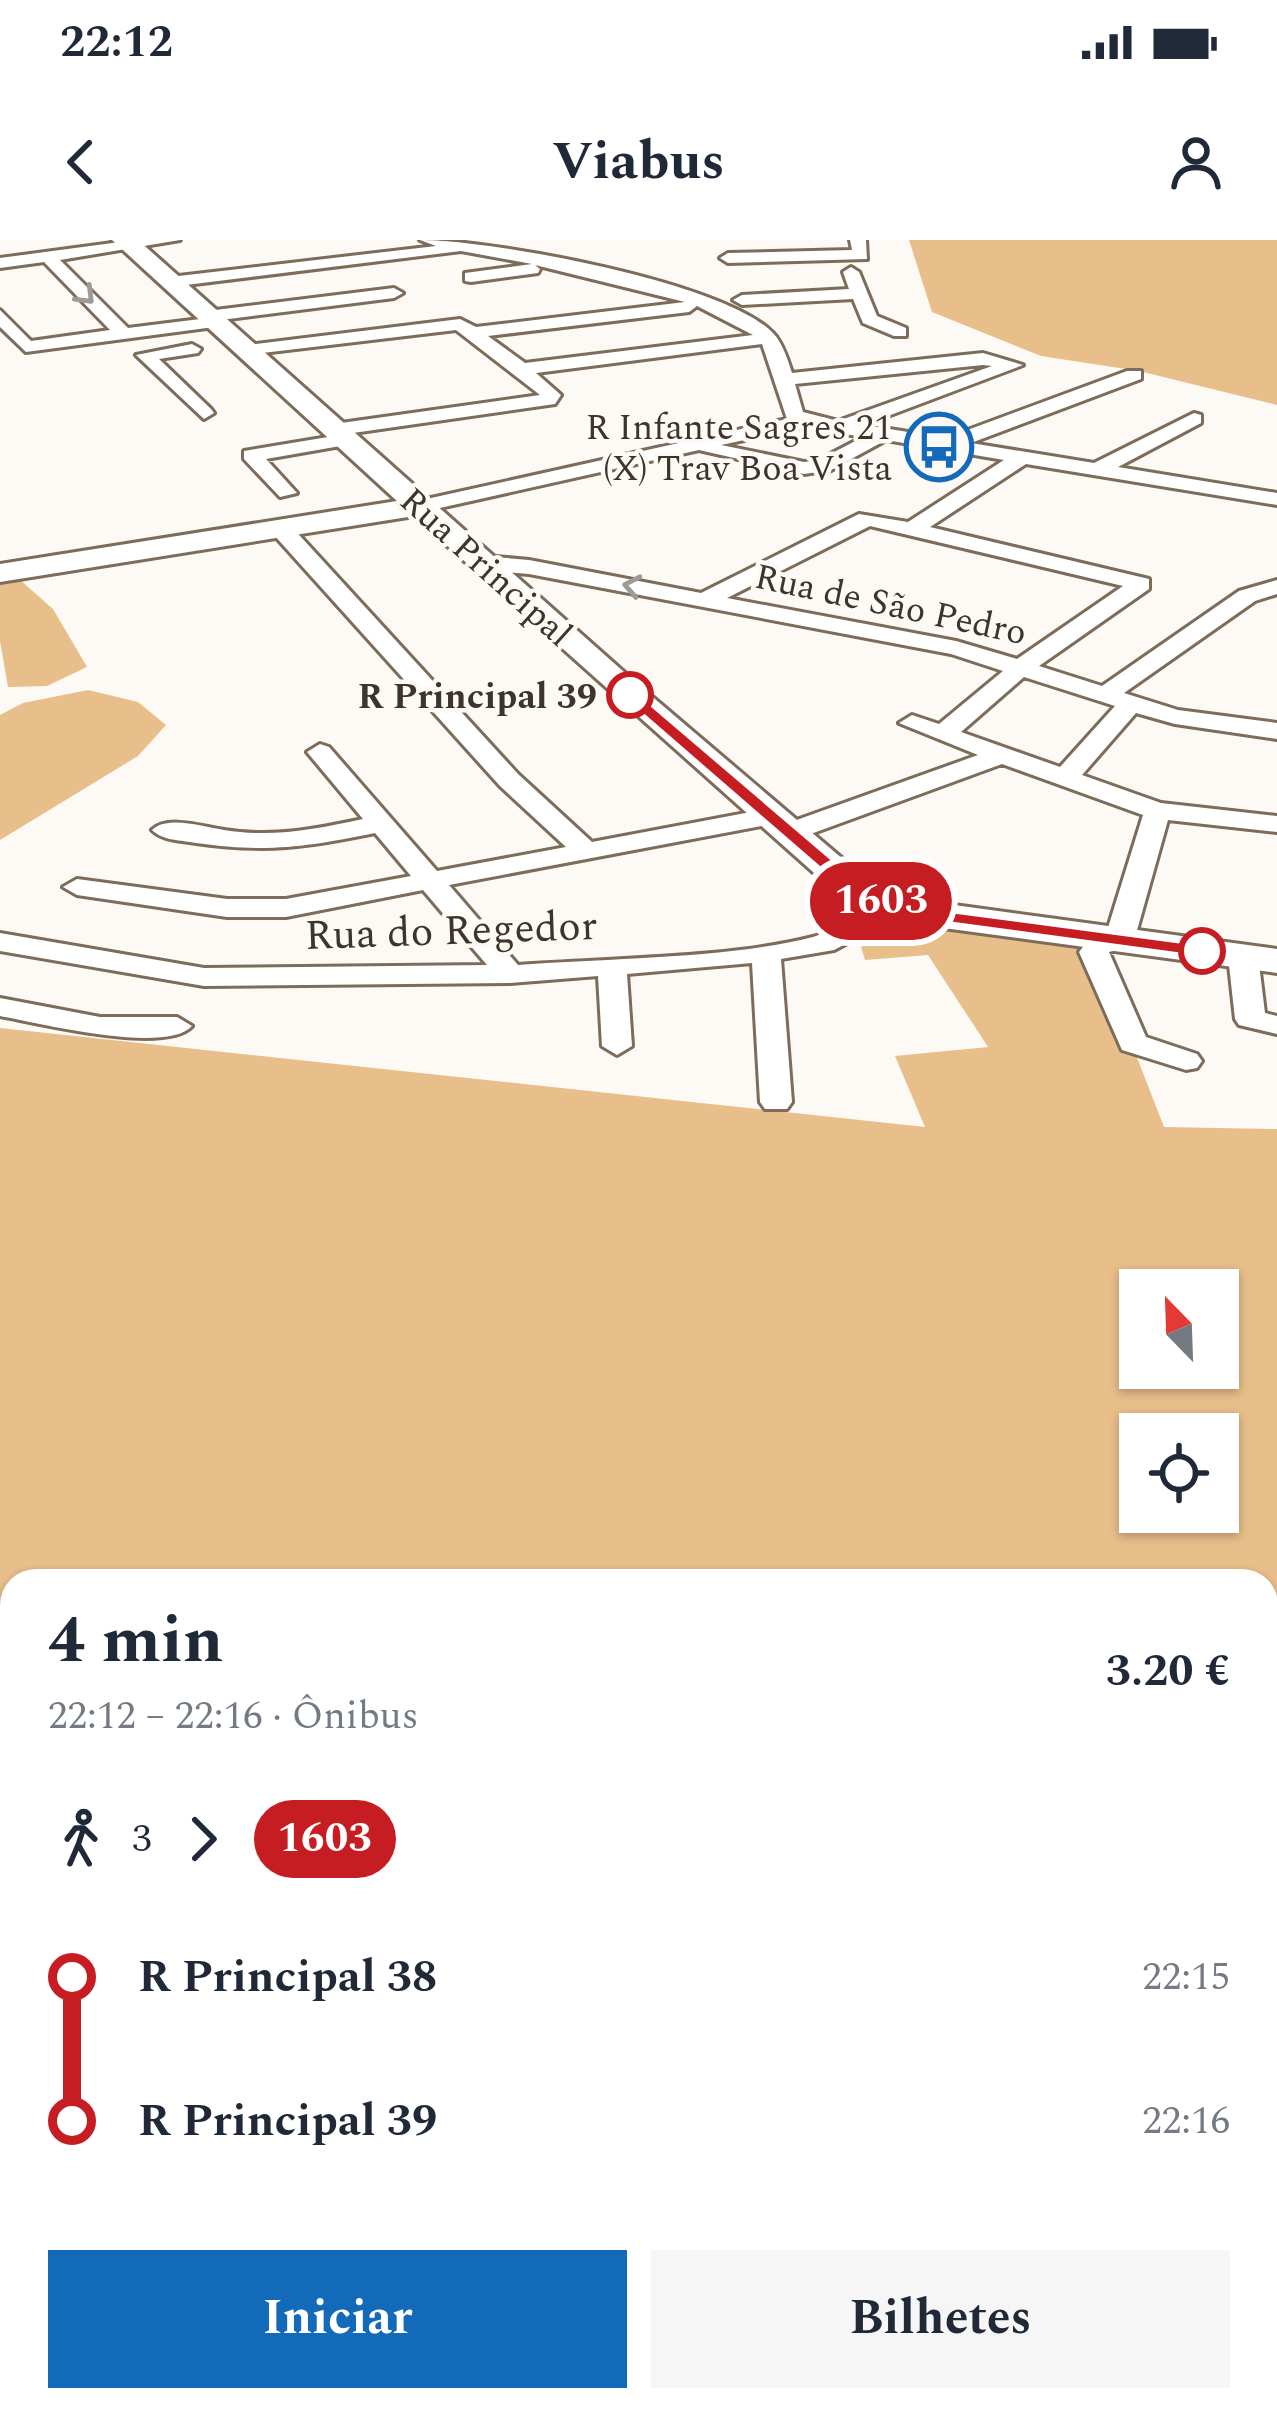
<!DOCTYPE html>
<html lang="pt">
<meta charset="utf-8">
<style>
:root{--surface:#fff;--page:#f6f6f7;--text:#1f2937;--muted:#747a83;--accent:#136ab8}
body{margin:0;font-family:Spectral,serif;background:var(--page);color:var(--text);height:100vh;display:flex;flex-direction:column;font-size:45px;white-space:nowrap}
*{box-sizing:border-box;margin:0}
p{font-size:39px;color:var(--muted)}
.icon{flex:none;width:66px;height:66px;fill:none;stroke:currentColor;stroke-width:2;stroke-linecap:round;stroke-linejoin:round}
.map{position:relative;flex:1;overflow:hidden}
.sheet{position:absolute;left:0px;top:1329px;width:1278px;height:843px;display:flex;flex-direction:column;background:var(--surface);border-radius:36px 36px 0 0;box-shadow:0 3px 9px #0004}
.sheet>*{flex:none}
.badge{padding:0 24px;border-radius:39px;font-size:42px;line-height:78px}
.needle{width:78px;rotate:337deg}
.controls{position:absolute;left:1119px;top:1029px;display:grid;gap:24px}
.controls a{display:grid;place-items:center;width:120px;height:120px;border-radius:0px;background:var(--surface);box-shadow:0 3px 9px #0004;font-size:60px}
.map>.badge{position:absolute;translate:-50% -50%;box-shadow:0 0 0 6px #fff}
.legs{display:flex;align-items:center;gap:18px;height:132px;padding:0 48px;font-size:39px}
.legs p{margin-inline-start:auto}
.headline{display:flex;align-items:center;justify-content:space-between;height:204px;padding:0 48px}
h1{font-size:66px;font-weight:700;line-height:90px}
.button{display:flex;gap:24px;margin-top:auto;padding:24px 48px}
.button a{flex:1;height:138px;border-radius:0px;background:var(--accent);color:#fff;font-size:48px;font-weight:700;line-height:138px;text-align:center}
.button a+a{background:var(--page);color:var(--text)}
ul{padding:0 48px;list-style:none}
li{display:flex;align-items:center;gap:42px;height:144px;font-size:45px}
li i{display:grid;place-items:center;width:18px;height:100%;margin:0 15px;background:currentColor}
li i::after{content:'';width:30px;height:30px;margin:-15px;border:9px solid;border-radius:50%;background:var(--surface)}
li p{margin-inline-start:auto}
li:first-child i{background:linear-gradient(#0000 50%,currentColor 0)}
li:last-child i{background:linear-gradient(currentColor 50%,#0000 0)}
.status{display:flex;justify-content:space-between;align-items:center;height:84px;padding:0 60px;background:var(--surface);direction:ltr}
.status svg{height:33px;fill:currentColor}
header{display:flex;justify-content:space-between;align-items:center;height:156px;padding:0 48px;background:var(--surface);font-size:54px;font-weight:700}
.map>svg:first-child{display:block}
.green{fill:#e8be8a;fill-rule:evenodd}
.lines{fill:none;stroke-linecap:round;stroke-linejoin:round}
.street-casing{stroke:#7c6c59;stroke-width:6}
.secondary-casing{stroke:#7c6c59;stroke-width:6}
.street{fill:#fff;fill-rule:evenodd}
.secondary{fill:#fff;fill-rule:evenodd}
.oneway{stroke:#9e9a96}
.line-1{fill:#c61d23;stroke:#fff;stroke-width:3}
.stop-1-dot{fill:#fff;stroke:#c61d23;stroke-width:6}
.labels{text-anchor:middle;stroke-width:9;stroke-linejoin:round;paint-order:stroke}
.far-poi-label{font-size:36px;fill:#3c352d;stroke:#fdfaf5;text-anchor:end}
.far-street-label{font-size:36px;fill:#3c352d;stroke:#fdfaf5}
.far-stop-label{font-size:36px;font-weight:bold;fill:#3c352d;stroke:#fdfaf5;text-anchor:end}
.street-label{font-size:42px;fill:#3c352d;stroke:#fdfaf5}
</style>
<div class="status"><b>22:12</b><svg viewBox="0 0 49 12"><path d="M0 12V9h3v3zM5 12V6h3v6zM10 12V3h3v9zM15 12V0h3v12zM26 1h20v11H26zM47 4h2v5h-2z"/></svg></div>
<header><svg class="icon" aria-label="back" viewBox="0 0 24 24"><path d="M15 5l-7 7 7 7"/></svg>Viabus<svg class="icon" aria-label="person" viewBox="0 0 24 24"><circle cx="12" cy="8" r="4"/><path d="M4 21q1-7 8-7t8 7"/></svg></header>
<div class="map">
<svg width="1277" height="2170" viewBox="0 0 1277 2170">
<rect width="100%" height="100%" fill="#fdfaf5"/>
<!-- green -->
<g class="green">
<path d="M909,0H1277V165L1139,131L1041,116L932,72Z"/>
<path d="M19,339L53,369L87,427L47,446L8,447L0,401V343Z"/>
<path d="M88,450L138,462L166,485L138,516L0,600V475L23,463Z"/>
<path d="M914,685L1081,707L1138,820L1164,887L1277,889V2170H0V788L925,887L895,816L988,807L928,715L865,720L861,707ZM1140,1050H1218V1128H1140ZM1140,1194H1218V1272H1140ZM12,1341H1266V2160H12Z"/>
</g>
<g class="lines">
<defs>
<g id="street">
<path d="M135,0H180L60,20L128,88L200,79L207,71L394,48L403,53L394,58L221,80L214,87L26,112L0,87V70L31,101L110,90L44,22L0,28V18Z"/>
<path d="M420,0C492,0 724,42 773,93C782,102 788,120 792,133L983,113L1023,125L864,185L946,198L1127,131H1141V139L971,203L1094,223L1194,173L1201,175V183L1118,227L1277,253V265L1026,224L930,287L1149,339V349L1039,426L1102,446L1239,351L1277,340V354L1255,361L1124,453L1178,470L1277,483V499L1175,484L1136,473L1082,535L1161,563L1277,576V592L1168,580L1134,701L1129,707L1109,712L1146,797L1197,814L1202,821L1197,828L1186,830L1122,810L1079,712L1094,693L1107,691L1143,575L1002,524L797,599H777L773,593L777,587L978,515L899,483L912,475L939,484L1003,431L951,414L529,334L484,330L473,323L484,316L529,320L701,353L859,274L908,282L1004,220L886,200L831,230L804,234L699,210L422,272L411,266L422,260L787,179L762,104L536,133L561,155L555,164L346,194L355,200L352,204L266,219L297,253L280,257L244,219V211L334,196L324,190L334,184L540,155L456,90L245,115L236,110L239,106L460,79L476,87L685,62L535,25L540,29L538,33L471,42L465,41V33L532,24L461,11L170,47L161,42L170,37L436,6ZM697,66L753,95L525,123L488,96L689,72ZM983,125L992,126L838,181L803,172L795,144ZM804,187L863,197L819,220L804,222L721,205ZM870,286L1123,346L1017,419L956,401L727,358ZM1024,437L1115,466L1060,527L961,492Z"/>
<path d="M850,0H866L867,19L728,23L720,18L728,13L852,10Z"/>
<path d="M851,27L859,32L877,76L906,88V96H894L863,83L853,59L742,65L733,60L742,55L849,49L843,32Z"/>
<path d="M192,104L201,109L198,113L159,119L211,169L214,173L204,179L136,115Z"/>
<path d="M282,284L290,285L518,534L592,602L767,569L780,577L767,585L449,645L518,725C609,718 726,719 813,697C843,689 874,652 906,660L910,666L906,672L834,710L781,719L792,862L787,869H765L760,862L752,723L627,734L632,806L617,815L602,806L598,736L510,743L204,746L0,711V693L204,728L487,725L423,650L286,677H227L77,655L63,647L77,639L227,659H286L411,636L375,593C306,607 267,613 196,603C181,600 163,601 152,590C168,575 203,587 224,590C273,598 316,589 363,579L307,512L320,504L329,507L437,631L566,607L500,546L274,295V285Z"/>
<path d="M1243,707L1258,716L1265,773L1277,776V794L1239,785L1235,779L1228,716Z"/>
<path d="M0,758L100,777H177L192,786C166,815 38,783 0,776Z"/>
</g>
<path id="secondary" d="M112,0H138L642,448L877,648L925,661L1277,709V733L921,685L849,664L414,276L0,342V324L397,261Z"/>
</defs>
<!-- street casing -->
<use href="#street" class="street-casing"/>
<!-- secondary casing -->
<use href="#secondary" class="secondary-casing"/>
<!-- street -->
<use href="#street" class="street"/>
<!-- secondary -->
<use href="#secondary" class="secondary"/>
</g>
<!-- one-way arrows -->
<defs><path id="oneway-chevron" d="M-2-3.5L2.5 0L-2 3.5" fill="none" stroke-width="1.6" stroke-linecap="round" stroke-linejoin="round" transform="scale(3)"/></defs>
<g class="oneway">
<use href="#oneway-chevron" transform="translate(86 56) rotate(45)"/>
<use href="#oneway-chevron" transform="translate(632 346) rotate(-169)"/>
</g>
<!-- line-1 -->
<path class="line-1" d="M625,452H636L870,652L923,668L1202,705L1211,711L1202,717L921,679L857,660L625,459Z"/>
<!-- icons -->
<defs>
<symbol id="bus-ring" viewBox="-11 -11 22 22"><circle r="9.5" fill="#fdfaf5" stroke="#136ab8" stroke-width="1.5"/><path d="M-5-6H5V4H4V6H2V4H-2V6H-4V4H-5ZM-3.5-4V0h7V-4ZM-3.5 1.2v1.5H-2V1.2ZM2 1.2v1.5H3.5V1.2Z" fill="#136ab8"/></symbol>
</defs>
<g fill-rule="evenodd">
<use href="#bus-ring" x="901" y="169" width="76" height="76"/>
</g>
<!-- markers -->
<g class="stop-1-dot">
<circle cx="630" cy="455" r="21"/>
<circle cx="1202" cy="711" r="21"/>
</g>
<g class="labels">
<!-- far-poi labels -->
<g class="far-poi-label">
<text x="892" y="199">R Infante Sagres 21<tspan x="892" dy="41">(X) Trav Boa Vista</tspan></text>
</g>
<!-- far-street labels -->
<g class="far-street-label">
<text transform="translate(487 326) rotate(42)" y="13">Rua Principal</text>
<text transform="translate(891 363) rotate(12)" y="13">Rua de São Pedro</text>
</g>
<!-- far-stop labels -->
<g class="far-stop-label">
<text x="597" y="468">R Principal 39</text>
</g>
<!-- street labels -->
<g class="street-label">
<text transform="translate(451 689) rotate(-2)" y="15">Rua do Regedor</text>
</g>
</g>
</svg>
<div class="controls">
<a><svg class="needle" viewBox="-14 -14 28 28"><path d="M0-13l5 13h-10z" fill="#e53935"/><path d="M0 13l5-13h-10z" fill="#747a83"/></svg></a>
<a><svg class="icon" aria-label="locate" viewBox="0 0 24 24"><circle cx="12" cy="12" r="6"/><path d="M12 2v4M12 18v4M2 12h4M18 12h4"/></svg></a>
</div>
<b class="badge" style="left:881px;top:661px;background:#c61d23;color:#fff">1603</b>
<section class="sheet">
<div class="headline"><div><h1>4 min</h1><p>22:12 – 22:16 · Ônibus</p></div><b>3.20 €</b></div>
<div class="legs"><svg class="icon" aria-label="walk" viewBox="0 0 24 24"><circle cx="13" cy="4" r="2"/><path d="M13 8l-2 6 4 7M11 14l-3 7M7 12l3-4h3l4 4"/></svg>3<svg class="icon" aria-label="forward" viewBox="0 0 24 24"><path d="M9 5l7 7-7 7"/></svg><b class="badge" style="background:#c61d23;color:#fff">1603</b></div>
<ul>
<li><i style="color:#c61d23"></i><b>R Principal 38</b><p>22:15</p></li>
<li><i style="color:#c61d23"></i><b>R Principal 39</b><p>22:16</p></li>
</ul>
<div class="button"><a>Iniciar</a><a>Bilhetes</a></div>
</section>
</div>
